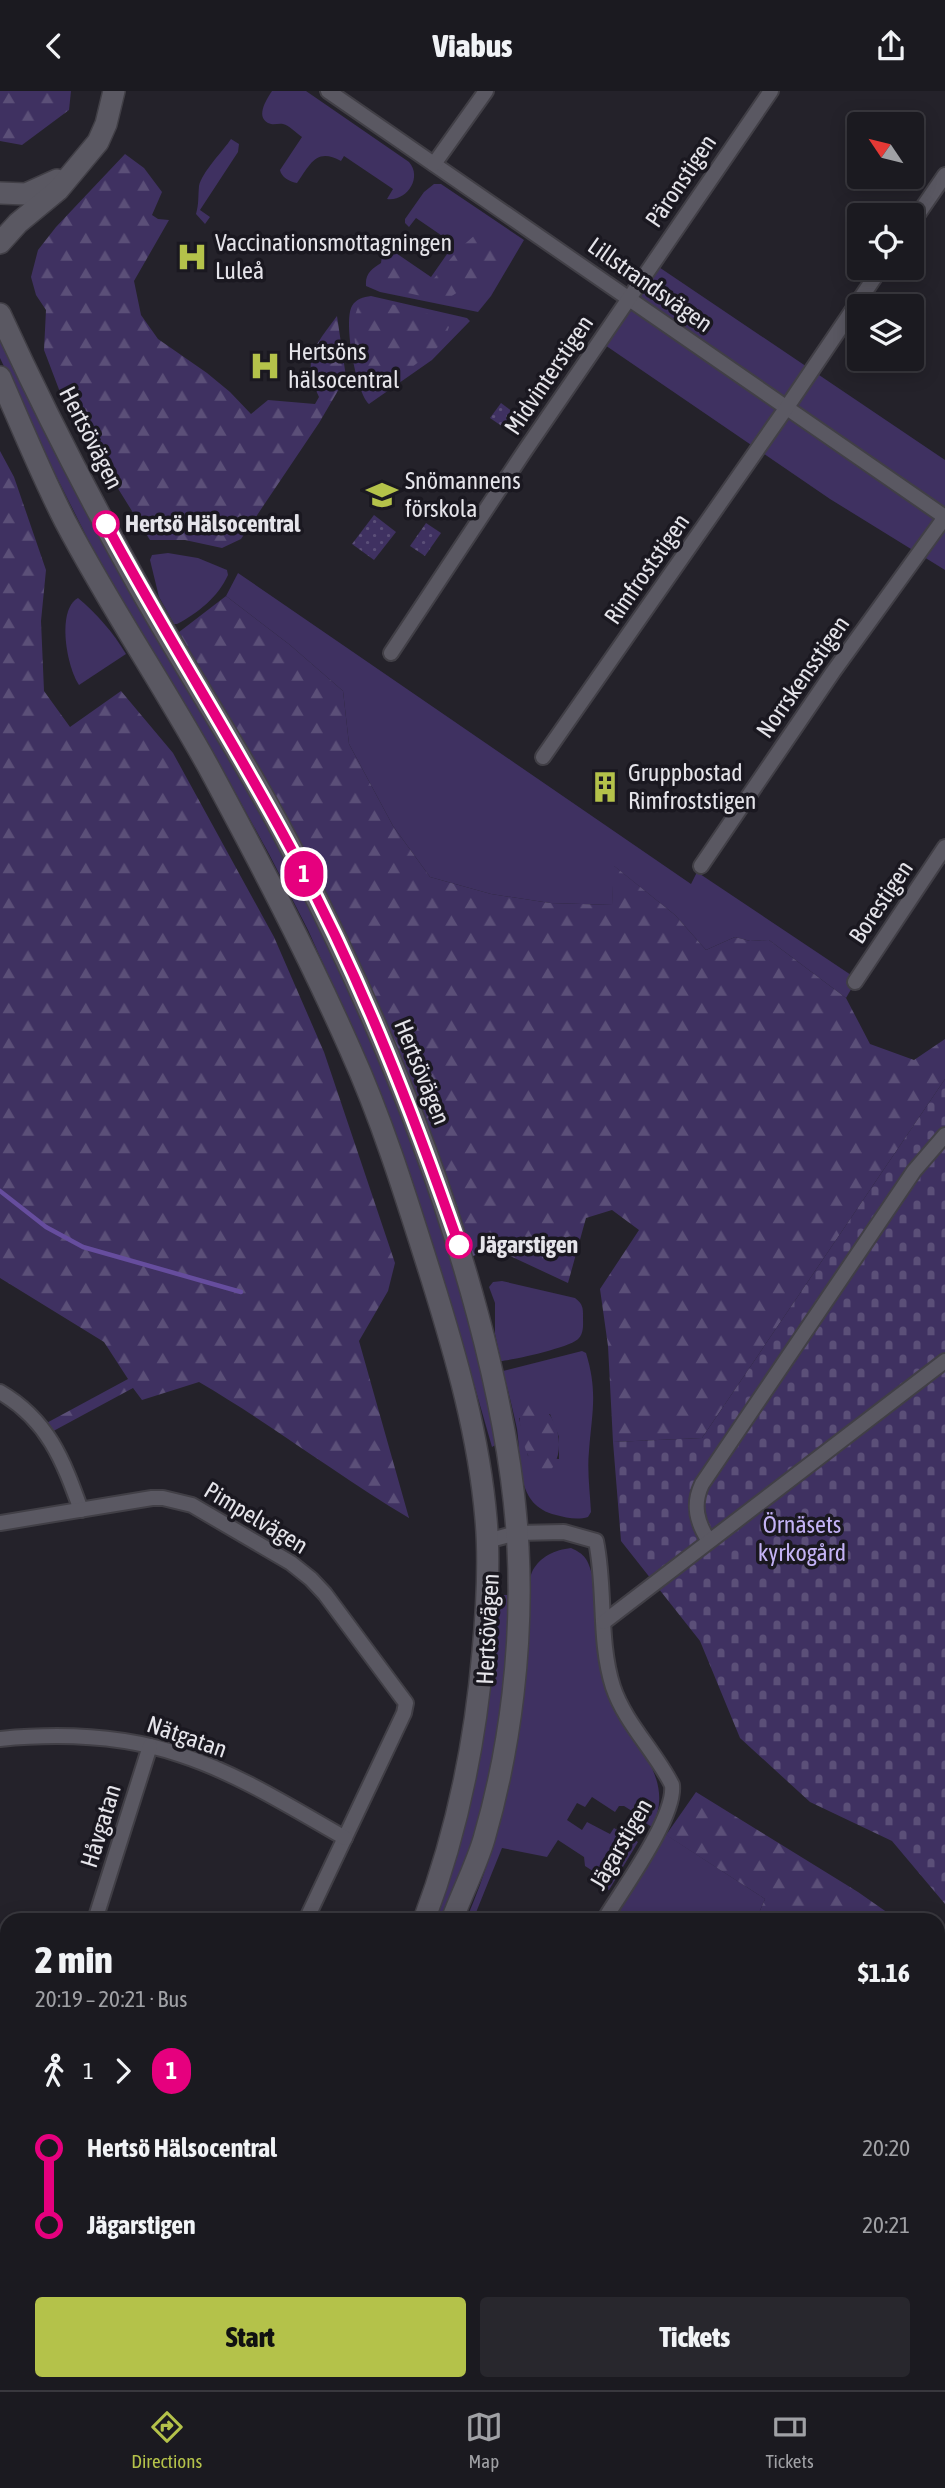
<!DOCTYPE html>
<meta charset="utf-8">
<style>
:root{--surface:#1b1a20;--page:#28272d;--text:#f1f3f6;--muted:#a0a1a5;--line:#39383e;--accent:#b4c24a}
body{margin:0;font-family:"Asap Condensed",sans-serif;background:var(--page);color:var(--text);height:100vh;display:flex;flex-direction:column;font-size:26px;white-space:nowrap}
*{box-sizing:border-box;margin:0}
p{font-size:23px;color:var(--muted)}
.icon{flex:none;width:38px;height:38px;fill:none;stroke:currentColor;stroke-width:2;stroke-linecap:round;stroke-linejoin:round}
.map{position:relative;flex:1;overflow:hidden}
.sheet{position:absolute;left:0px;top:1822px;width:945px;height:478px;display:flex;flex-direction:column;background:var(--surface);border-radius:21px 21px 0 0;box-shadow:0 4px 18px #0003,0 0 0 2px var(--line)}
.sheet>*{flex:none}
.badge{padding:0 14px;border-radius:23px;font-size:24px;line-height:46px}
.needle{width:46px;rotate:305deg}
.fabs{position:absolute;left:847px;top:21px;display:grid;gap:14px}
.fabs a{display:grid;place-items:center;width:77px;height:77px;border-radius:7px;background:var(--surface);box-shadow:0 4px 18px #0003,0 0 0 2px var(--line);font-size:35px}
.map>.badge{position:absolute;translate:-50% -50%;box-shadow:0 0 0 4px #fff}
.legs{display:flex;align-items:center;gap:10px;height:77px;padding:0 35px;font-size:23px}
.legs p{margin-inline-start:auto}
.overview{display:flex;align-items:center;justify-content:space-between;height:119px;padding:0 35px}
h1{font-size:38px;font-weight:800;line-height:52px}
.action{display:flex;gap:14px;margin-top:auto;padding:14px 35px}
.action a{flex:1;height:80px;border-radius:7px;background:var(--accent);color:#111;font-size:28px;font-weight:800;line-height:80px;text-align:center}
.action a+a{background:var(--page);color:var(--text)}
ul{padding:0 35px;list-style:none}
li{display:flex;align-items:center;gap:24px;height:77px;font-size:26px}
li i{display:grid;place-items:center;width:10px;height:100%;margin:0 9px;background:currentColor}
li i::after{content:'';width:18px;height:18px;margin:-9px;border:5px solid;border-radius:50%;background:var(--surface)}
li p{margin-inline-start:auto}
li:first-child i{background:linear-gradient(#0000 50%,currentColor 0)}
li:last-child i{background:linear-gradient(currentColor 50%,#0000 0)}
header{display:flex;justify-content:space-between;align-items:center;height:91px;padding:0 35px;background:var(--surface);font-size:32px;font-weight:800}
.menu{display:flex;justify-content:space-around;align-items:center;height:98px;border-top:2px solid var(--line);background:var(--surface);font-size:19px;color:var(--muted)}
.menu a{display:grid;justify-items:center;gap:4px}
.menu .active{color:var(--accent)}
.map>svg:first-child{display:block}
.grass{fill:#3f3161;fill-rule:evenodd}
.forest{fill:url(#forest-firs)}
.cemetery{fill:url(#cemetery-stones)}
.park{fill:url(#park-dots)}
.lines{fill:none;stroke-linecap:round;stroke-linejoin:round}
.stream{stroke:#664d9e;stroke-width:4.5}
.street-casing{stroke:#413f46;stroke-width:18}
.secondary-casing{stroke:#413f46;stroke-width:24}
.street{stroke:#5a5862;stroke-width:14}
.secondary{stroke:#5a5862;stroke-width:21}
.line-1-casing{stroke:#fff;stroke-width:16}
.line-1{stroke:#e6007e;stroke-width:10}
.stop-1-dot{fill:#fff;stroke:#e6007e;stroke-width:3.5}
.labels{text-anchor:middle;stroke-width:7;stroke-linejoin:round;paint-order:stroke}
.street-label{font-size:24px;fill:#e5e4ea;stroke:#1a1820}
.poi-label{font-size:24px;fill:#e5e4ea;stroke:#1a1820;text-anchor:start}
.stop-label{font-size:24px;font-weight:bold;fill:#e5e4ea;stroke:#1a1820;text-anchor:start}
.park-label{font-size:24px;fill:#c4b3f5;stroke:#1a1820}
</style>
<header><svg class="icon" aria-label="back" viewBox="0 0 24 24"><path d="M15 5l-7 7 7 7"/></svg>Viabus<svg class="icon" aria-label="share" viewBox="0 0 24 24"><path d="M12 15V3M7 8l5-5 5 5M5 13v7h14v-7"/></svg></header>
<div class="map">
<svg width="945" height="2299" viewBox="0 0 945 2299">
<defs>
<pattern id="forest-firs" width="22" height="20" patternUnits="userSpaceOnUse" patternTransform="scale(1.75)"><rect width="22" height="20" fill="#3f3161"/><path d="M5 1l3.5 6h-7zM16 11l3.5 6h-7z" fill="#5b4f78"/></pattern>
<pattern id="cemetery-stones" width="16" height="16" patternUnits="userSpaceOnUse" patternTransform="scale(1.75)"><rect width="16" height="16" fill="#3f3161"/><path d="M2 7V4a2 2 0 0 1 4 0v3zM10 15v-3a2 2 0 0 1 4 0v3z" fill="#5b4f78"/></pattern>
<pattern id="park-dots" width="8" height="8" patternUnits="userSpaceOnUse" patternTransform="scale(1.75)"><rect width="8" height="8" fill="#3f3161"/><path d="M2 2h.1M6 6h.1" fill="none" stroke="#5b4f78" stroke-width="1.8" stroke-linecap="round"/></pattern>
</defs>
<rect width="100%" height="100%" fill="#24222a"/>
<!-- grass -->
<g class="grass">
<path d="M272,0H306L409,71C423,87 406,111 387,108L393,98L344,65L341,70C316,56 310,74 297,92C290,91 281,86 280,79L302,46C297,43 289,34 283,33C279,32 275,34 271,33C254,28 266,9 272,0Z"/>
<path d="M231,48L239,53L238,61L200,119L210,126L205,133L196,123C199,113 198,105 199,95C202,81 223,60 231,48Z"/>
<path d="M434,93H441L524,149L491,205L478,221L380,201L366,195C365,182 372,178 381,172L383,158L390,148L396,146L400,149L393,160L431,186L454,153L416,127L409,136L405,132V128L424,101Z"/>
<path d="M647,168L945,369V479L830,408L599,250L629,207Z"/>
<path d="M371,205L467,227L470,230L432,269L369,313C356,301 343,230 352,215C356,208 363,206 371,205Z"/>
<path d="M0,242C45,332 86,424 136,511C164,561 196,609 225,658C259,715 289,773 318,832C400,997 460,1175 497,1353L492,1356L445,1192L415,1099L347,926L308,839L269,763L215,665L107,486L48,369L0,267Z"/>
<path d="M168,462L198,467L227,479L228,484C218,506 198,522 177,533H174L159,506L150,469L152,464Z"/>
<path d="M238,482L691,793L697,781L857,888L846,907L769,849L750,850L735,846L706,859L675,824L614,775L612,814L550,812L491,803L430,786L393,735L349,653L343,600L290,554L226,505Z"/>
<path d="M78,507C96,522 113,541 126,563L79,594C67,577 56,519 78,507Z"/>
<path d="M502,1190L575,1207C583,1213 583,1217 583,1226C583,1233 584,1241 579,1247C573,1256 513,1269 501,1270L495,1243V1212L489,1196L493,1191Z"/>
<path d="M582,1260L586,1262C598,1301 592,1321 589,1360C587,1380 590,1401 591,1421L588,1426C578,1429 566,1427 556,1424C515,1414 522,1372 517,1338C513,1319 508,1299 503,1280ZM550,1323L559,1346V1368L528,1365L519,1327Z"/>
<path d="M571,1457C585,1463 588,1469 592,1483C595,1521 595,1563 607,1600C623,1646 679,1682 652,1736L639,1728L640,1725L624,1715H619L615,1721L592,1706L585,1716L577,1712L567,1729L582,1739L587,1731L610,1743L614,1737L638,1751L609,1799L600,1794L596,1782L585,1775L584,1766L558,1749L547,1766L502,1757L473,1829H466C495,1762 512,1690 522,1618C525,1590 527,1562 529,1533C530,1517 525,1496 532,1481C540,1465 555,1459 571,1457Z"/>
<path d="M497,1504H509C507,1585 498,1669 474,1748C466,1775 454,1802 444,1829H433C475,1718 491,1622 497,1504Z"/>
<path d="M659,1739L765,1808L756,1829H604Z"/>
<path d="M759,2292L766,2299H582L572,2293Z"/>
</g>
<!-- forest -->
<g class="forest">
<path d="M0,0H71L69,19L22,54L0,50Z"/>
<path d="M125,63L144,77L162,101L152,124L158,128L169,129L134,190L141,224L158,248L207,282L230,301L251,323L268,309L315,313L319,306C301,268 315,255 337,225L346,286L319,332L241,448L222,457L185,449H150L63,309L44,259L46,219L36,204L31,186L38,159L56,136Z"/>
<path d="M484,136L495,137L502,152L494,183L475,190L444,210L385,197L373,185L378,177L390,170L408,183L431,191L458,159Z"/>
<path d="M376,209L440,226L449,236L443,252L380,301L366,299L359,276L352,233L358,216Z"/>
<path d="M0,360L14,386L46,479L41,530L44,600L70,636L121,600L173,662L274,846L324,961L395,1172L388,1200L359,1250L409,1427C337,1384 271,1333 199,1291L142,1309L133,1297L46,1344L41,1335L128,1288L104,1251L0,1187Z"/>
<path d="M226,505L290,554L343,600L349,653L393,735L430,786L491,803L550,812L612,814L613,774L675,824L706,859L735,846L750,850L769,849L846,907L870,953L914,969L945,948V988L702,1347L613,1351L608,1255L600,1198L639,1139L612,1119L586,1127L568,1192L493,1157L463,1169L353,885L170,548Z"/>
<path d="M526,1307C555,1314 569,1355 551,1379L540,1381C522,1365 518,1333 520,1311Z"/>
<path d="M696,1701L858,1801L898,1829H756L765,1808L666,1744Z"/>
<path d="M938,1856L945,1861V2299H766L759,2293L938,2292Z"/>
</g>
<!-- cemetery -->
<path class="cemetery" d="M945,988V1813L892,1750L810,1711L740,1647L700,1550L621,1450L613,1351L702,1347Z"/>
<!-- park -->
<g class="park">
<path d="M501,312L526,331L516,345L490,327Z"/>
<path d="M374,424L396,441L374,469L352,453Z"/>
<path d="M426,432L441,442L425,465L410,455Z"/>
</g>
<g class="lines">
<!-- stream -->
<g class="stream">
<path d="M0,1100L46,1136L83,1156L241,1201"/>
<path d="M0,2158L7,2160"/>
<path d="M857,2292L888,2299"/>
</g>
<defs>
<g id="street">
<path d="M328,0L945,426L833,581L701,775"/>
<path d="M434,73L486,0"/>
<path d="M912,132L945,84"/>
<path d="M391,562L524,361L771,0"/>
<path d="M543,666L787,316L881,177"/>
<path d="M855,891L945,756"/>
<path d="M0,1301C48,1329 63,1369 81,1419"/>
<path d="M0,1432L152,1407H163L192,1414L291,1472L311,1488L325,1503L406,1612L404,1622L306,1829"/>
<path d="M487,1450L517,1442L564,1441L596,1450C606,1498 598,1549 613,1596C625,1632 655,1660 672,1694C676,1726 622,1799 604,1829"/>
<path d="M709,1450C697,1432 692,1414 702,1393L914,1080L945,1044"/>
<path d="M604,1531L945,1270"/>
<path d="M0,1648C61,1642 123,1644 181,1664C239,1683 292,1717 345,1747"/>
<path d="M95,1829L150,1655"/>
<path d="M0,2073L7,2075"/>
<path d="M0,2266L7,2267"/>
<path d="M134,2292L152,2296L154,2299"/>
<path d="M403,2299L405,2292"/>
</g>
<g id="secondary">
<path d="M0,102L26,103L57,89"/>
<path d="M0,152L18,132L58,99L98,51L106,33L114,0"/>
<path d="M0,223C42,315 89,406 138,494C191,588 251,677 299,773C373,917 436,1068 478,1225C498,1300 514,1378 518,1456C523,1552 511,1655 484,1748C476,1775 462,1802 452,1829"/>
<path d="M0,286C21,334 41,383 65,430C109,514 162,592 208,675C258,768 307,861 350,958C383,1031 407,1109 431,1185C456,1265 479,1345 486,1428C490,1472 487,1518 483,1561C475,1654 457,1742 424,1829"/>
<path d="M265,2299L266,2292"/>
<path d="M289,2299L290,2292"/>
</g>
</defs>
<!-- street casing -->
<use href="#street" class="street-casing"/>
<!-- secondary casing -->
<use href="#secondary" class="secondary-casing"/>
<!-- street -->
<use href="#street" class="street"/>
<!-- secondary -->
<use href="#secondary" class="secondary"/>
</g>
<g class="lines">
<defs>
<path id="line-1" d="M106,433C167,547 237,655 297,769C363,892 413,1022 459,1154"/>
</defs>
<!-- line-1 casing -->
<use href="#line-1" class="line-1-casing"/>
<!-- line-1 -->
<use href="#line-1" class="line-1"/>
</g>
<!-- icons -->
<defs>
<symbol id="hospital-bare" viewBox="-9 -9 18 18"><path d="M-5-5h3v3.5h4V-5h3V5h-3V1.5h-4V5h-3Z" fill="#b4c24a" stroke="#1a1820" stroke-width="2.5" paint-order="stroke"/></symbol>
<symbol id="school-bare" viewBox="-9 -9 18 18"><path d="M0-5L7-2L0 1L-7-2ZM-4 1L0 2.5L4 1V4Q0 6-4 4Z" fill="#b4c24a" stroke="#1a1820" stroke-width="2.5" paint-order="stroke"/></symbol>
<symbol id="building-bare" viewBox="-9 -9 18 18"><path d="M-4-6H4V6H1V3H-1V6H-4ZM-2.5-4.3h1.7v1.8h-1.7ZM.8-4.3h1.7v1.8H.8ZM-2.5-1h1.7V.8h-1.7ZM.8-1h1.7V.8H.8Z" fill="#b4c24a" stroke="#1a1820" stroke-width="2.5" paint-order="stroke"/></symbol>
</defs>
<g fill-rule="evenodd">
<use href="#hospital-bare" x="170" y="144" width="44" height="44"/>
<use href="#hospital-bare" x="243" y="253" width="44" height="44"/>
<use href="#school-bare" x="360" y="382" width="44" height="44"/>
<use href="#building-bare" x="583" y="674" width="44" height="44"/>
</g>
<!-- markers -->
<g class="stop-1-dot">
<circle cx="106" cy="433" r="12"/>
<circle cx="459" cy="1154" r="12"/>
</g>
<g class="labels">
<!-- street labels -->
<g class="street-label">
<text transform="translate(681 90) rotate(-56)" y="8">Päronstigen</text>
<text transform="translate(650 194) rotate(35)" y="8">Lillstrandsvägen</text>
<text transform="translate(549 284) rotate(-56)" y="8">Midvinterstigen</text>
<text transform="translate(91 347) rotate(63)" y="8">Hertsövägen</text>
<text transform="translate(647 478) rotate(-55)" y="8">Rimfroststigen</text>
<text transform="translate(803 586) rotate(-55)" y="8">Norrskensstigen</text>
<text transform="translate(881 811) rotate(-56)" y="8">Borestigen</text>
<text transform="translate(422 981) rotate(68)" y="8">Hertsövägen</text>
<text transform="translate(256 1427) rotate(31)" y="8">Pimpelvägen</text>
<text transform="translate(488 1538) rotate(-87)" y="8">Hertsövägen</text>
<text transform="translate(187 1646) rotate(19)" y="8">Nätgatan</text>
<text transform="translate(101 1735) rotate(-73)" y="8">Håvgatan</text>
<text transform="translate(621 1753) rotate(-60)" y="8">Jägarstigen</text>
</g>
<!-- poi labels -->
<g class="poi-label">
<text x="215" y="160">Vaccinationsmottagningen<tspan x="215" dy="28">Luleå</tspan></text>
<text x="288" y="269">Hertsöns<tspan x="288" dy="28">hälsocentral</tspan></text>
<text x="405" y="398">Snömannens<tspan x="405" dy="28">förskola</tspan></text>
<text x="628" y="690">Gruppbostad<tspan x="628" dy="28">Rimfroststigen</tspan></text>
</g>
<!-- stop labels -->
<g class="stop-label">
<text x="125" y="441">Hertsö Hälsocentral</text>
<text x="478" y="1162">Jägarstigen</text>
</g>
<!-- park labels -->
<g class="park-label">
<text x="802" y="1442">Örnäsets<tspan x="802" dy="28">kyrkogård</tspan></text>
</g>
</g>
</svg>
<div class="fabs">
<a><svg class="needle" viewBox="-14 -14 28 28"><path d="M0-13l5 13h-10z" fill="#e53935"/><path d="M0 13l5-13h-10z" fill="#a0a1a5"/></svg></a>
<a><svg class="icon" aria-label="locate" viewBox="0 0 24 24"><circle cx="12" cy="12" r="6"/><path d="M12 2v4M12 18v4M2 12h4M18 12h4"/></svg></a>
<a><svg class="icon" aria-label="layers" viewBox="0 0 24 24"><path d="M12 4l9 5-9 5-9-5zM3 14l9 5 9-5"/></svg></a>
</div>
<b class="badge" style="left:304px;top:783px;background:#e6007e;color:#fff">1</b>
<section class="sheet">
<div class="overview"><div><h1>2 min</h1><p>20:19 – 20:21 · Bus</p></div><b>$1.16</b></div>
<div class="legs"><svg class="icon" aria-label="walk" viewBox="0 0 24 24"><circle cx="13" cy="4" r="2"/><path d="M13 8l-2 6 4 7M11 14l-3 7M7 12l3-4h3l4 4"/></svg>1<svg class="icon" aria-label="forward" viewBox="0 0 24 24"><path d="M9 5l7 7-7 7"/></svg><b class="badge" style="background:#e6007e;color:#fff">1</b></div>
<ul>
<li><i style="color:#e6007e"></i><b>Hertsö Hälsocentral</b><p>20:20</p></li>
<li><i style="color:#e6007e"></i><b>Jägarstigen</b><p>20:21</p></li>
</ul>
<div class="action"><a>Start</a><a>Tickets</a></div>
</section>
</div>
<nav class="menu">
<a class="active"><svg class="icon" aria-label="directions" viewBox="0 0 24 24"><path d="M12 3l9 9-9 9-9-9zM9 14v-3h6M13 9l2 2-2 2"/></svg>Directions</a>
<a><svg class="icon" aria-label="map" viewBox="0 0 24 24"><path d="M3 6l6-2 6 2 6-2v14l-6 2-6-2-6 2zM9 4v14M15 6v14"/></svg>Map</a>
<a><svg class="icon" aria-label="tickets" viewBox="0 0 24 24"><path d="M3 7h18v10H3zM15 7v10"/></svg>Tickets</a>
</nav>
